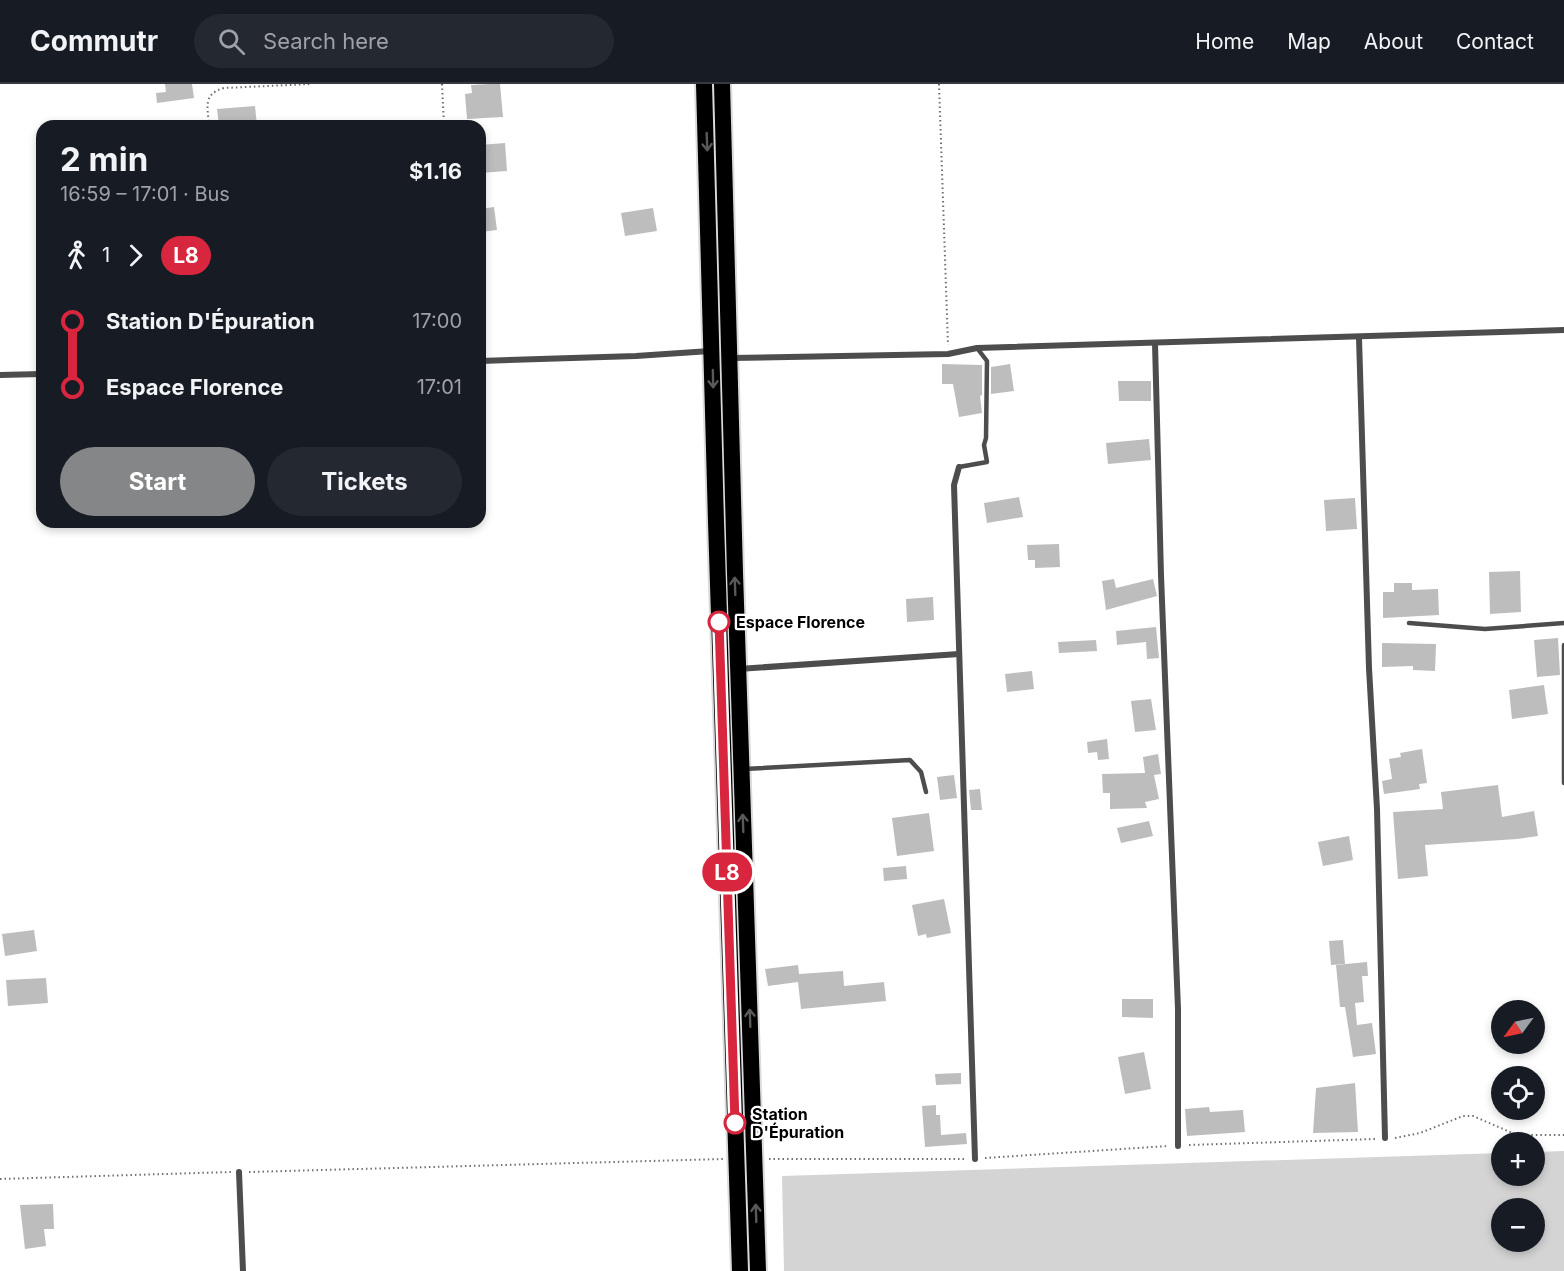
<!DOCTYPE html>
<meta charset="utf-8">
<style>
:root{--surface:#171b24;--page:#242831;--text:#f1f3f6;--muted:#9ea1a6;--line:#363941;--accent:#858687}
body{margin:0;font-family:Inter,sans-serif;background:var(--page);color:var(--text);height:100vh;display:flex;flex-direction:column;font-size:22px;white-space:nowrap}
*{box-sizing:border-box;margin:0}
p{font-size:20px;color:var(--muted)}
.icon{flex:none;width:33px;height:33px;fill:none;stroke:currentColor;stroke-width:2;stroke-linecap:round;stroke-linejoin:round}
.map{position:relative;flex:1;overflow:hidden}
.details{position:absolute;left:36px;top:36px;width:450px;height:408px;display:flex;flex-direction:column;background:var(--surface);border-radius:18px;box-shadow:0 3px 9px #0003}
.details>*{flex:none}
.badge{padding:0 12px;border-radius:20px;font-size:21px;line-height:39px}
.needle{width:39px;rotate:237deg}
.fabs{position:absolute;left:1491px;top:916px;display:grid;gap:12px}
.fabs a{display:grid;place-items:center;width:54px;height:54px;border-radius:50%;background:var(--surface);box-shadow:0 3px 9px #0003;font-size:30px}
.map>.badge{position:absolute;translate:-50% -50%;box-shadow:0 0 0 3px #fff}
.legs{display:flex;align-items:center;gap:9px;height:66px;padding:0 24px;font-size:20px}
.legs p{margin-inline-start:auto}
.summary{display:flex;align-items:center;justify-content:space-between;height:102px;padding:0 24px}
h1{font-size:33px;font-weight:700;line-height:45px}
.cta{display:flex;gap:12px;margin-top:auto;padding:12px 24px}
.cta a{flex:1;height:69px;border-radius:36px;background:var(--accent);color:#fff;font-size:24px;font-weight:700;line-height:69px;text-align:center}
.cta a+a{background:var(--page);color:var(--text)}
ul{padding:0 24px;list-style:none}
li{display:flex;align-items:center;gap:21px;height:66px;font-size:22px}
li i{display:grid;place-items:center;width:9px;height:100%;margin:0 8px;background:currentColor}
li i::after{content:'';width:15px;height:15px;margin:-8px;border:4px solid;border-radius:50%;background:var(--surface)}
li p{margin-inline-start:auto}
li:first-child i{background:linear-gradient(#0000 50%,currentColor 0)}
li:last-child i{background:linear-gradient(currentColor 50%,#0000 0)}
header{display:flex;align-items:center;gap:36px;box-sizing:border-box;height:84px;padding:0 30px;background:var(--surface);border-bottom:2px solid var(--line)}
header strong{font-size:28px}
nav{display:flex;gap:33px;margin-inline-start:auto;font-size:21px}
.search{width:420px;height:54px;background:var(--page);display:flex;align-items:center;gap:15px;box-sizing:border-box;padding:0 21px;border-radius:33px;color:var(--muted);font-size:22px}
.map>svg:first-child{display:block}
.green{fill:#d4d4d4;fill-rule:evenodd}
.building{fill:#bdbdbd}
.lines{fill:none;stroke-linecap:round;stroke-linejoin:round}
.trunk-casing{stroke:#dbdbdb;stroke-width:20}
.path{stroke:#6f6f6f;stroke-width:2;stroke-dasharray:1.5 3;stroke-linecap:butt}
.service{stroke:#4d4d4d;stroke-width:4.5}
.minor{stroke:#4d4d4d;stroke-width:6}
.trunk{stroke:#000;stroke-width:16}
.oneway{stroke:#595959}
.line-1-casing{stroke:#fff;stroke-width:14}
.line-1{stroke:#d7263d;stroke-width:9}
.stop-1-dot{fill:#fff;stroke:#d7263d;stroke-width:3}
.labels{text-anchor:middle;stroke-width:4.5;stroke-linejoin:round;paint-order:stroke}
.stop-label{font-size:16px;font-weight:bold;fill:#000;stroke:#fff;text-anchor:start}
</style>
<header>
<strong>Commutr</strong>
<div class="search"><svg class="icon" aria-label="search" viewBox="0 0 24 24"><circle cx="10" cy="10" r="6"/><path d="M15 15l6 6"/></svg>Search here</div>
<nav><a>Home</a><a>Map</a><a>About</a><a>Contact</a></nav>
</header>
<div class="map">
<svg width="1564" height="1187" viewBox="0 0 1564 1187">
<rect width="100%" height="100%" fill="#fff"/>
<!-- green -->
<path class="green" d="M1564,1067V1187H784L782,1092L1501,1069L1502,1092H1534L1535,1068ZM1502,1125H1534V1158H1502Z"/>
<!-- building -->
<g class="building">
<path d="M165,0H192L194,14L157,19L156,9L166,8Z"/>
<path d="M489,0H500L503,33L467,35L465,10L472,9L471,1Z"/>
<path d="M255,22L257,42H219L217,25Z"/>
<path d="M505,59L507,87L480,89V61Z"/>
<path d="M494,123L497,146L480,148V125Z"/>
<path d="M653,124L657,147L625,152L621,129Z"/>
<path d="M942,280L982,281V311L980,312L982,329L959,333L953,300H942Z"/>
<path d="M1010,280L1014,307L991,310V283Z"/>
<path d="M1118,297H1151V317H1119Z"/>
<path d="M1149,355L1151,376L1108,380L1106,359Z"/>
<path d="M1019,413L1023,433L987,439L984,419Z"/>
<path d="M1355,414L1357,445L1326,447L1324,416Z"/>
<path d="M1059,460L1060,483L1035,484V476H1028L1027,461Z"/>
<path d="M1520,487L1521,528L1490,530L1489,488Z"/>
<path d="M1114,495L1116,504L1153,495L1157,512L1106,526L1102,497Z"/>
<path d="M1394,499H1412V506L1438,505L1439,531L1383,534V508H1394Z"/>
<path d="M933,513L934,536L907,538L906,515Z"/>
<path d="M1156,543L1159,574L1147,575L1146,558L1117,561L1116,547Z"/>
<path d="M1558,554L1560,591L1537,593L1534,556Z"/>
<path d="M1096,556L1097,567L1059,569L1058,558Z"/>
<path d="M1382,559L1436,560L1435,587L1413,586V582L1382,583Z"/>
<path d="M1032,587L1034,605L1007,608L1005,590Z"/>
<path d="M1544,601L1548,630L1512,635L1509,606Z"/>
<path d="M1151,615L1156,646L1135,648L1131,617Z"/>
<path d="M1107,655L1109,675L1098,676L1097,668L1088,669L1087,658Z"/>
<path d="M1422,665L1427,699L1419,700L1420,705L1384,710L1382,697L1392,695L1389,675L1401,673L1400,669Z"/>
<path d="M1158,670L1161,690L1154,691L1159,715L1145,718L1147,724L1110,725V709H1103L1102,690L1145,689L1143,673Z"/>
<path d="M954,691L957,714L940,716L937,693Z"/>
<path d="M1498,701L1502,733L1534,727L1538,752L1517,755L1425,761L1428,792L1398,795L1393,728L1443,725L1441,708Z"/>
<path d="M980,705L982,726H971L969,706Z"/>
<path d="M929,729L934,767L897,772L892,734Z"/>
<path d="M1149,737L1153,752L1121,759L1117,744Z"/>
<path d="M1349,752L1353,776L1323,782L1318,758Z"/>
<path d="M906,782L907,795L884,797L883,784Z"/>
<path d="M944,815L951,849L927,854L926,850L918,852L912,821Z"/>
<path d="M34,846L37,867L5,872L2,850Z"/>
<path d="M1343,856L1345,880L1331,881L1329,857Z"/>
<path d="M1367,878L1368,892H1362L1364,918L1355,919L1357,941L1372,939L1376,970L1353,973L1345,923H1340L1336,881Z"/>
<path d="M798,881L799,890L843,887L844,902L884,898L886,917L801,925L798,898L768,902L765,885Z"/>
<path d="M46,894L48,919L8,922L6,896Z"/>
<path d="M1122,915H1153V934L1122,933Z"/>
<path d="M1144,968L1151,1005L1125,1010L1118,973Z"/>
<path d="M961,989V1000L936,1001L935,990Z"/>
<path d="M1355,999L1358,1048L1313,1049L1316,1004Z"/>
<path d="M936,1021V1031H940L941,1051L966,1049L967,1060L925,1063L922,1022Z"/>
<path d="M1209,1023L1210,1028L1243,1026L1245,1048L1187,1052L1185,1025Z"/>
<path d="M53,1120L54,1145H44L46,1162L25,1165L20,1121Z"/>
</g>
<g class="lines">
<defs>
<g id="trunk">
<path d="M704,0L716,438L740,1187"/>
<path d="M722,0L735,489L758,1187"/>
</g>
</defs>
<!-- trunk casing -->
<use href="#trunk" class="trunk-casing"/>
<!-- path -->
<g class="path">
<path d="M442,0L444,42"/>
<path d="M939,0L948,261"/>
<path d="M209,42C208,24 202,10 224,4L311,0"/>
<path d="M1395,1054L1420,1049L1463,1032H1473L1517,1051H1564"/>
<path d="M1189,1061L1375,1055"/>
<path d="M985,1074L1168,1062"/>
<path d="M769,1075H964"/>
<path d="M249,1088L723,1075"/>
<path d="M0,1095L231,1088"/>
</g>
<!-- service -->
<g class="service">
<path d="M959,383L987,378L984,361L986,354L987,277L977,264"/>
<path d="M1409,539L1485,545L1564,539"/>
<path d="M1564,561V699"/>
<path d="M744,685L910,676L921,688L926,708"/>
</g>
<!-- minor -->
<g class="minor">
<path d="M1359,254L1369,584L1377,725L1385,1054"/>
<path d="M1155,259L1161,491L1178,925V1062"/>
<path d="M730,274L948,270L977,264L1564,246"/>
<path d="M480,277L636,272L710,267"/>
<path d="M0,291L42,290"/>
<path d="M959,383L954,401L975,1075"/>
<path d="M738,585L959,570"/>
<path d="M239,1088L243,1187"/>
</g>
<!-- trunk -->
<use href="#trunk" class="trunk"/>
</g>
<!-- one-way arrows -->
<defs><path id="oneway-shaft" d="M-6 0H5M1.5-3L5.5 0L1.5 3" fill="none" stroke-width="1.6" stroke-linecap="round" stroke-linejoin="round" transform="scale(1.5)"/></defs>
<g class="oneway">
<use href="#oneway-shaft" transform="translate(707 58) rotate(88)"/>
<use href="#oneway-shaft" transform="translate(713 295) rotate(89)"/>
<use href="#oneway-shaft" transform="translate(735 502) rotate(-92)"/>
<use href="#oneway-shaft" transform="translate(743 739) rotate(-92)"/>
<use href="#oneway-shaft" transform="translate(750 934) rotate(-92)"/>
<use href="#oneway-shaft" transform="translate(756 1129) rotate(-92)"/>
</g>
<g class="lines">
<defs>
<path id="line-1" d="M719,538L735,1039"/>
</defs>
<!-- line-1 casing -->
<use href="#line-1" class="line-1-casing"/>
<!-- line-1 -->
<use href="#line-1" class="line-1"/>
</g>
<!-- markers -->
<g class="stop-1-dot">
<circle cx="719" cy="538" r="10"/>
<circle cx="735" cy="1039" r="10"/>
</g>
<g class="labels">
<!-- stop labels -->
<g class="stop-label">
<text x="736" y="544">Espace Florence</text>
<text x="752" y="1036">Station<tspan x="752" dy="18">D'Épuration</tspan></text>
</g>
</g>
</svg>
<div class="fabs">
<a><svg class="needle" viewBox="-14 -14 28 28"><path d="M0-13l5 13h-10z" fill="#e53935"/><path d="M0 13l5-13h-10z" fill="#9ea1a6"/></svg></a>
<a><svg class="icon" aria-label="locate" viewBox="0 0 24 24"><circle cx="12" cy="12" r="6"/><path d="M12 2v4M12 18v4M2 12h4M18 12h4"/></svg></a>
<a>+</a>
<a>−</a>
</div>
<b class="badge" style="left:727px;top:788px;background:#d7263d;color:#fff">L8</b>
<section class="details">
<div class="summary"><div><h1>2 min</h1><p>16:59 – 17:01 · Bus</p></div><b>$1.16</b></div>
<div class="legs"><svg class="icon" aria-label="walk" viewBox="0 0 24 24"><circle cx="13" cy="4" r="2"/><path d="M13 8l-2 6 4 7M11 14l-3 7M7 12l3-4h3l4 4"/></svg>1<svg class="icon" aria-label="forward" viewBox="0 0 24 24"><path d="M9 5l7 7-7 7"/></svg><b class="badge" style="background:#d7263d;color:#fff">L8</b></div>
<ul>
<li><i style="color:#d7263d"></i><b>Station D'Épuration</b><p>17:00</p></li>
<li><i style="color:#d7263d"></i><b>Espace Florence</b><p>17:01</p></li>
</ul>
<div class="cta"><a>Start</a><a>Tickets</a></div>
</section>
</div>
